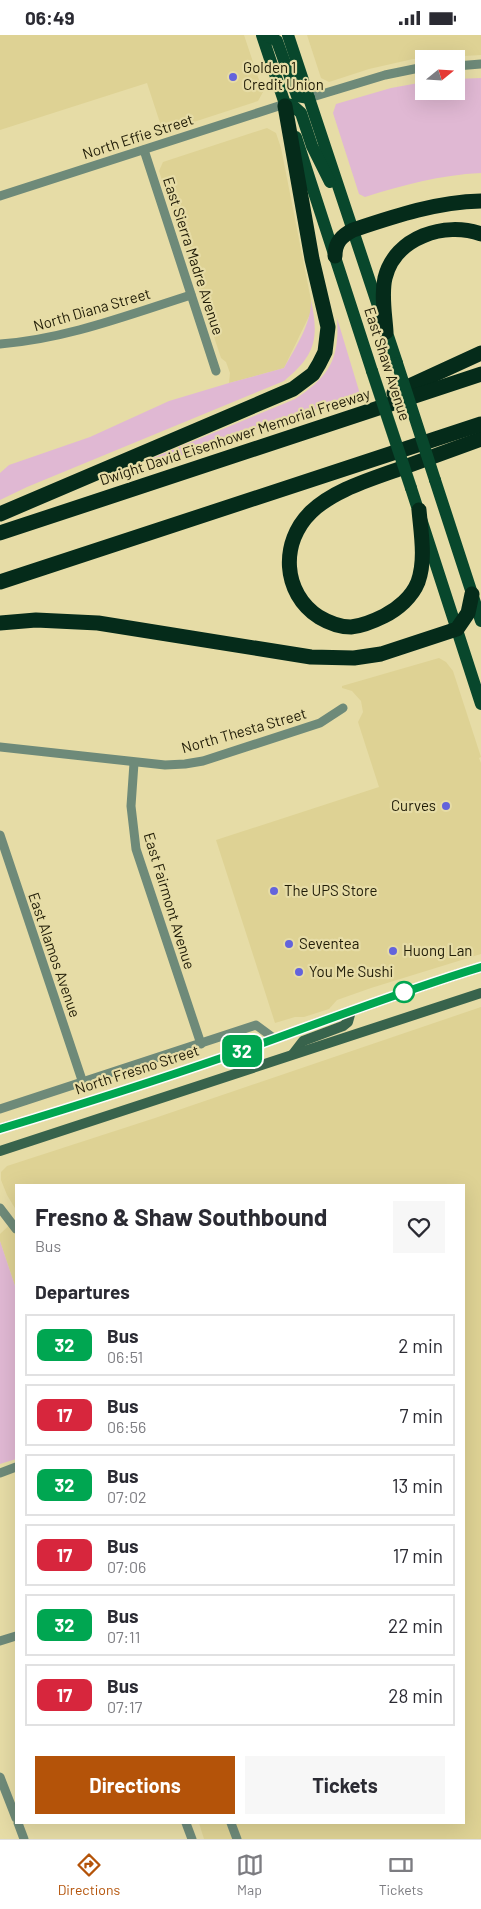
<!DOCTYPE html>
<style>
:root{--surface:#fff;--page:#f7f7f7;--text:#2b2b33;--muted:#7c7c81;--line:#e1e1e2;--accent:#b45309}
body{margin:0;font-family:Barlow,sans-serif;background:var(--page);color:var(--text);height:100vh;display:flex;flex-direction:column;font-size:19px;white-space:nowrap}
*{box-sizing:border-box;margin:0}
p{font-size:16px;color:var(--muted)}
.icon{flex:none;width:28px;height:28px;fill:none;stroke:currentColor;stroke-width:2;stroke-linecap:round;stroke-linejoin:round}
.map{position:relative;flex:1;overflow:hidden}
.panel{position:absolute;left:15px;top:1149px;width:450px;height:640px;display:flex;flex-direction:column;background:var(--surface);border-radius:0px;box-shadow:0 5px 20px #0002}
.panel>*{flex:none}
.badge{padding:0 10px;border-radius:8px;font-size:18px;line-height:32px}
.needle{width:32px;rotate:72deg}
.buttons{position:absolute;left:415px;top:15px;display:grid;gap:10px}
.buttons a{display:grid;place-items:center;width:50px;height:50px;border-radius:0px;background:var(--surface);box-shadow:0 5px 20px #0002;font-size:25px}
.map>.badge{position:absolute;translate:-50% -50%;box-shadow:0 0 0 2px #fff}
h2{padding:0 20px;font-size:19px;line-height:45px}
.round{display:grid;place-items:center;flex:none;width:52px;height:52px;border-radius:0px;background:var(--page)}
.head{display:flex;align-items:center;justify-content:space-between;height:85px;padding:0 20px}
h1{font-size:24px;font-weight:700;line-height:38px}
.cta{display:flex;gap:10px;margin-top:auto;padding:10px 20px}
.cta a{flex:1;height:58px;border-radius:0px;background:var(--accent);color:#fff;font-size:20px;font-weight:700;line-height:58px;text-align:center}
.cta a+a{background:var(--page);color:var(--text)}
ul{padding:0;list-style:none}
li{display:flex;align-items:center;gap:15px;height:62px;margin:0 10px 8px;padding:0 10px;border:2px solid var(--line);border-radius:0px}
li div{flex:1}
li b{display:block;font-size:19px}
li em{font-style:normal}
li .badge{min-width:55px;font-weight:700;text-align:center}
.status{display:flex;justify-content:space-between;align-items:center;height:35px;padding:0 25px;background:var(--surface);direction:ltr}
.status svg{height:14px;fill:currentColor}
.tab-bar{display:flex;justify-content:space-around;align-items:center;height:70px;border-top:1px solid var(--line);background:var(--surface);font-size:14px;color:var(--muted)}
.tab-bar a{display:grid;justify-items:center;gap:2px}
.tab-bar .on{color:var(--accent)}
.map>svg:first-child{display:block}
.built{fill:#ded294}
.green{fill:#e0b8d3}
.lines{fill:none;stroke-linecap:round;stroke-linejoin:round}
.minor{stroke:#6e8a79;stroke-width:9}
.secondary{stroke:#38634c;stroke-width:10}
.primary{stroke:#08472c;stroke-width:12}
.motorway{stroke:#052b1a;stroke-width:15}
.primary-bridge{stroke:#08472c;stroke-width:12}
.line-casing{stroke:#fff;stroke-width:11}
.line{stroke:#00a651;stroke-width:8}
.poi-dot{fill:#6363dc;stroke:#e6dca6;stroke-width:2}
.stop-dot{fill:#fff;stroke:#00a651;stroke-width:2.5}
.labels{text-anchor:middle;stroke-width:4.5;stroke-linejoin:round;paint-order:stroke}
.poi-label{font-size:15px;fill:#201c07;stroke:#e6dca6;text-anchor:start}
.street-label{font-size:15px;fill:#201c07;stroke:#e6dca6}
</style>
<div class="status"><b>06:49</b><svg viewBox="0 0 49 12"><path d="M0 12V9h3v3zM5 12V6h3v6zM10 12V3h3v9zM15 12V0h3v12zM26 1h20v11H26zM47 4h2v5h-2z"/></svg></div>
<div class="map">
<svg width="481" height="1804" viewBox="0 0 481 1804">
<rect width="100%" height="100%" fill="#e6dca6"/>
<!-- built -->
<g class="built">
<path d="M0,0H244L263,57L258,66L163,97L147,48L0,95Z"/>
<path d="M307,0H481V20L413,24L369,34L329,47L321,43Z"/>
<path d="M267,93L276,98L281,113L311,265V277L284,333L229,348L230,338L226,327L221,323L159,136L163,127Z"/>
<path d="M439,623L446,627L453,636L481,722L479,723L481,728V919L371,953L337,965L329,974L304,982H295L275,988L216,805L379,752L358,687L363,677L361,666L352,656L342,653V651Z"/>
<path d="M481,972V1804H204L199,1788H464V1150H16V1175L7,1160L1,1145V1137L7,1131L155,1083Z"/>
<path d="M16,1184V1254L0,1206V1199Z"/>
</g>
<!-- green -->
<g class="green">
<path d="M481,43V138C440,140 403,150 365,162L359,159L333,78L336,69L391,53L424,47V56H456V44Z"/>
<path d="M311,265C319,303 316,320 284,346L27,452L0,465V438L9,430L90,402L169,366L229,348L284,333C295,313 312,288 311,265Z"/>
<path d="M337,283L360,359L151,431L148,425L295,364C329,342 340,324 337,283Z"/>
<path d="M0,1206L16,1254V1424L0,1429Z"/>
</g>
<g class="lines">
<!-- minor -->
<g class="minor">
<path d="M456,31L481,29"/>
<path d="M309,63L385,40L424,32"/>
<path d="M144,115L216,336"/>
<path d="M0,161L285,69"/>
<path d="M0,309C66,304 128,280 191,260"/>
<path d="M0,712L165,730L185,729L203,726L320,688L343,673"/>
<path d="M134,728L131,771L136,814L201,1009"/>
<path d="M0,800L83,1048"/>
<path d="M0,1074L256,990L275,1004"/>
<path d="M0,1173L16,1194"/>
<path d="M0,1438L16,1432"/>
<path d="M0,1606L16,1601"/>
<path d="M0,1742L16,1783"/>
<path d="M18,1788L24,1804"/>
<path d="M186,1788L192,1804"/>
<path d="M231,1788L237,1804"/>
</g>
<!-- secondary -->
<g class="secondary">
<path d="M293,1019L303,1006L343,991L348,987L351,976"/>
<path d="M0,1094C76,1071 152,1047 227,1021C312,991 395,958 481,932"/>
<path d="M0,1116L481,958"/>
</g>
<!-- primary -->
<g class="primary">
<path d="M262,0L288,78"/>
<path d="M267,0L277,6L297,61L309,63"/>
<path d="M288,0L397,328"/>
<path d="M285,69L292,70L301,78L312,111L330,147"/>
<path d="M296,102L372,336"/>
<path d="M435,445L481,586"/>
<path d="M411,453L481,669"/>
</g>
<!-- motorway -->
<g class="motorway">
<path d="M335,221C335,208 341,201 353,195C395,181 436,167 481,166"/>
<path d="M386,297C385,280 381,260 385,243C395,202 445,186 481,199"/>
<path d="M394,358L481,318"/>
<path d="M419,475C421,498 426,525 418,547C412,562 398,574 384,581C374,586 362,591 351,592C340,592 329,588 319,582C282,558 280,507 311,477C334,455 369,445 399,434C426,424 454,414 481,404"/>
<path d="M0,479L293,354L313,339L319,329L325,317L328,292L312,224L285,71"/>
<path d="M0,498L481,339"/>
<path d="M0,547L481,389"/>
<path d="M0,588L36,585L98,588L311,622L354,623L381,619L457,594L468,578L472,559"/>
</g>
<!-- primary-bridge -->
<g class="primary-bridge">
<path d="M397,328L435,445"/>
<path d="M372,336L411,453"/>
</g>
</g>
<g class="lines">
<defs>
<path id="line" d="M0,1094C76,1071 152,1047 227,1021C312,991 395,958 481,932"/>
</defs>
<!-- line casing -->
<use href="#line" class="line-casing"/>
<!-- line -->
<use href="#line" class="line"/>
</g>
<!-- markers -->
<g class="poi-dot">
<circle cx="233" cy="42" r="5"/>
<circle cx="446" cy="771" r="5"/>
<circle cx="274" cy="856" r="5"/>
<circle cx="289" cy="909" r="5"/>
<circle cx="393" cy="916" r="5"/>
<circle cx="299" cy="937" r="5"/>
</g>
<circle class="stop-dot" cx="404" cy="957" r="10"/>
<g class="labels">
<!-- poi labels -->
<g class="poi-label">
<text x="243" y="38">Golden 1<tspan x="243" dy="17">Credit Union</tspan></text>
<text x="436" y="776" text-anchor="end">Curves</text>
<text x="284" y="861">The UPS Store</text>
<text x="299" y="914">Seventea</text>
<text x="403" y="921">Huong Lan</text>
<text x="309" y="942">You Me Sushi</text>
</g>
<!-- street labels -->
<g class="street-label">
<text transform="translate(138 102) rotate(-18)" y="5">North Effie Street</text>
<text transform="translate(193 221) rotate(72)" y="5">East Sierra Madre Avenue</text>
<text transform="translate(92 275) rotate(-16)" y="5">North Diana Street</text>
<text transform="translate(387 329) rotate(72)" y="5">East Shaw Avenue</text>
<text transform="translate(235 402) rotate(-18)" y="5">Dwight David Eisenhower Memorial Freeway</text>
<text transform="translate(244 696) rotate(-16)" y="5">North Thesta Street</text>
<text transform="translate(169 866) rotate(73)" y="5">East Fairmont Avenue</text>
<text transform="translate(54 920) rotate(71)" y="5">East Alamos Avenue</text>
<text transform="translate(137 1035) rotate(-18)" y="5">North Fresno Street</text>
</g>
</g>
</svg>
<div class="buttons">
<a><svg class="needle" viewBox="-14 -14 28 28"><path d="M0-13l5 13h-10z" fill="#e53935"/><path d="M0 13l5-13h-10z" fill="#7c7c81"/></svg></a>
</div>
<b class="badge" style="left:242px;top:1016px;background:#00a651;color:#fff">32</b>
<section class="panel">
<div class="head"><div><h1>Fresno &amp; Shaw Southbound</h1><p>Bus</p></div><a class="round"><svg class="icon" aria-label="heart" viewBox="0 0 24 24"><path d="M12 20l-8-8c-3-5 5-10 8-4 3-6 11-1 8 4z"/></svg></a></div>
<h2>Departures</h2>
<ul>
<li><span class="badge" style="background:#00a651;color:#fff">32</span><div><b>Bus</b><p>06:51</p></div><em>2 min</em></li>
<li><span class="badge" style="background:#d7263d;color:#fff">17</span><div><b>Bus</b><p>06:56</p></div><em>7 min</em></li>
<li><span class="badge" style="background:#00a651;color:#fff">32</span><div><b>Bus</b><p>07:02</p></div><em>13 min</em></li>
<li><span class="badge" style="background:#d7263d;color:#fff">17</span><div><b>Bus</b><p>07:06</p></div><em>17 min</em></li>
<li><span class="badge" style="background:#00a651;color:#fff">32</span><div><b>Bus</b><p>07:11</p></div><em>22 min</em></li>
<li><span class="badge" style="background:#d7263d;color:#fff">17</span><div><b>Bus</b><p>07:17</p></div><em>28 min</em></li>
</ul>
<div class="cta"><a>Directions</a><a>Tickets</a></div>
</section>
</div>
<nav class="tab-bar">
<a class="on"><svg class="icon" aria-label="directions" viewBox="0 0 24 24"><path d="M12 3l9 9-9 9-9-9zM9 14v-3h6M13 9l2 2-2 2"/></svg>Directions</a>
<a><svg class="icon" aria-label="map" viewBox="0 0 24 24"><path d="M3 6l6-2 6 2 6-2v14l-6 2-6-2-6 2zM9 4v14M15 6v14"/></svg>Map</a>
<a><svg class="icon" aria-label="tickets" viewBox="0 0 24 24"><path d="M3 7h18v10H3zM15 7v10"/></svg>Tickets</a>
</nav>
